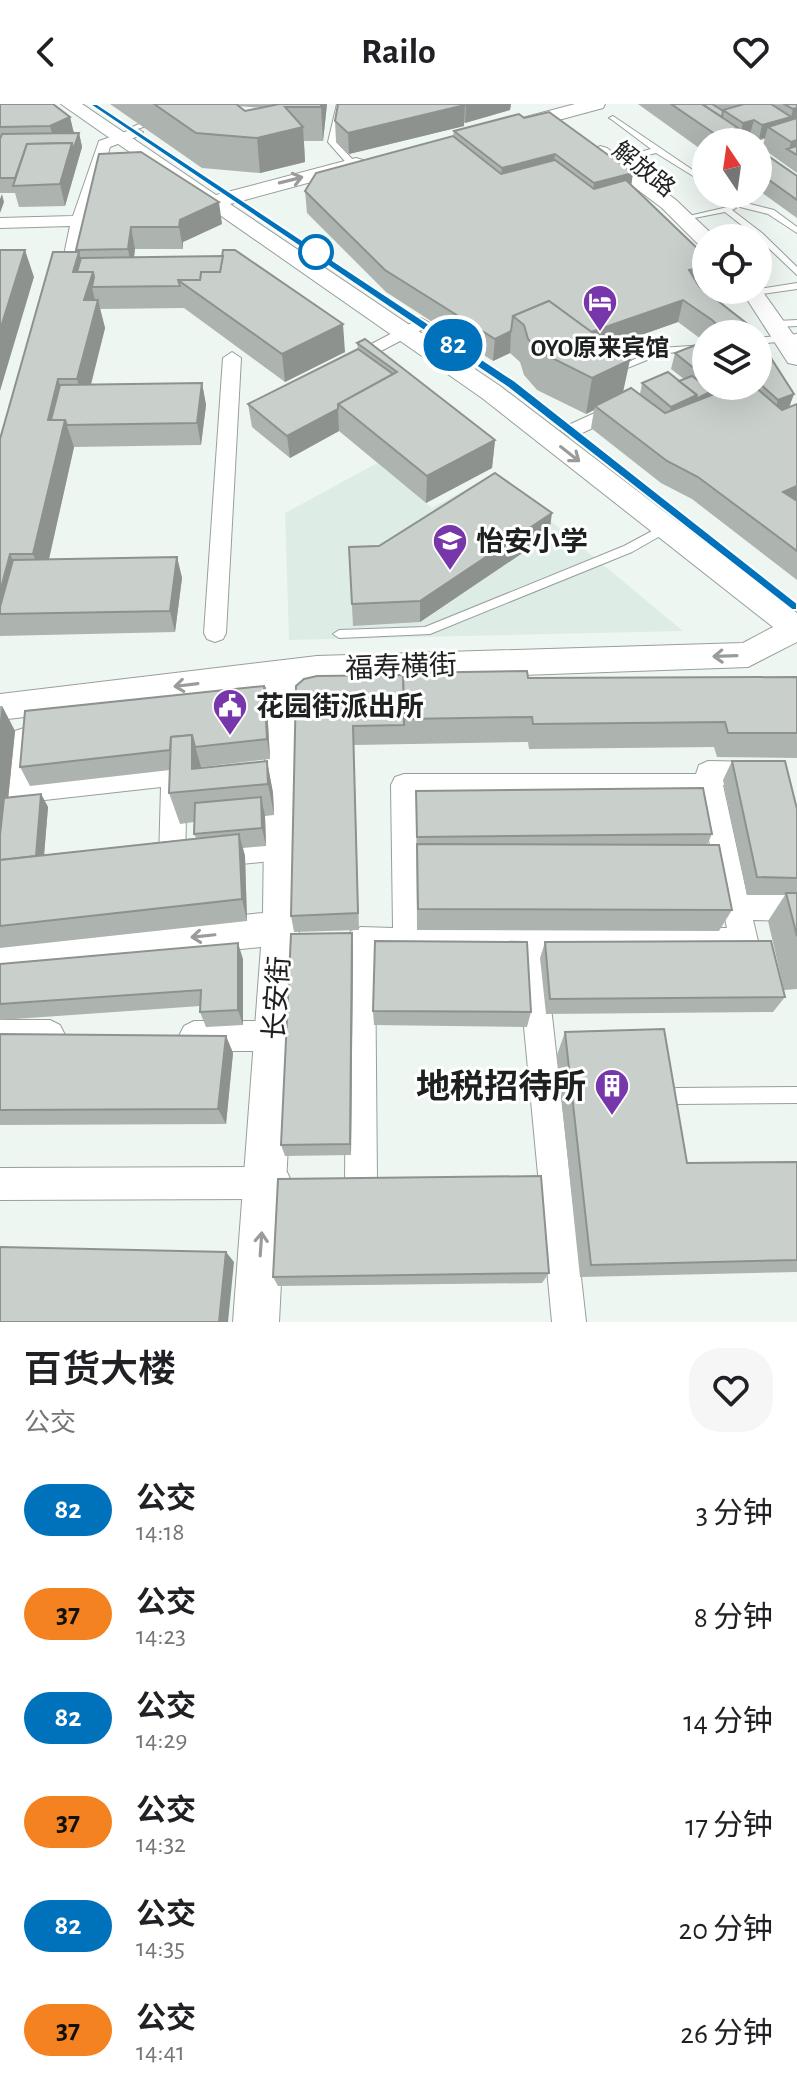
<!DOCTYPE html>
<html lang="zh">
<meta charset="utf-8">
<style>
:root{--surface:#fff;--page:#f6f6f6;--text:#202124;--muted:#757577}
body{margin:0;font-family:"Alegreya Sans","Noto Sans SC",sans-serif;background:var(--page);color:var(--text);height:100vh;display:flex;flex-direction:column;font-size:30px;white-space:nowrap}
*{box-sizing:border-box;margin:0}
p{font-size:26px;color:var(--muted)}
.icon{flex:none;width:44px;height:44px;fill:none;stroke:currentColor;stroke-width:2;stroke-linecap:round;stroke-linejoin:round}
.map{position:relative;height:1218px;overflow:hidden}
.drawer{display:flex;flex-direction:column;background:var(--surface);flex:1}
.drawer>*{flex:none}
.badge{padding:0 16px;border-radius:26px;font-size:28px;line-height:52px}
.needle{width:52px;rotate:347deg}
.buttons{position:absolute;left:692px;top:24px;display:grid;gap:16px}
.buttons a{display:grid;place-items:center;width:80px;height:80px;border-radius:50%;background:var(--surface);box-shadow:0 8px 32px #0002;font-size:40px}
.map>.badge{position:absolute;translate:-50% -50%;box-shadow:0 0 0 4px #fff}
.round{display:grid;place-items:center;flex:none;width:84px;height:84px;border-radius:32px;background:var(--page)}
.overview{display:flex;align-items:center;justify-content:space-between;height:136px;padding:0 24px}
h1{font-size:38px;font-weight:600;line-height:60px}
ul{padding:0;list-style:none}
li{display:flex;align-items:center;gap:24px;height:104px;padding:0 24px}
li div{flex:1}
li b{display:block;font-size:30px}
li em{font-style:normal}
li .badge{min-width:88px;font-weight:700;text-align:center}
header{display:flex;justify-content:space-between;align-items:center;height:104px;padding:0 24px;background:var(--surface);font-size:36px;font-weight:600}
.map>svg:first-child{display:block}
.built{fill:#ddede5}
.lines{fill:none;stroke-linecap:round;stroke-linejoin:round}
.lane-casing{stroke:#989f9b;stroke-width:2}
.street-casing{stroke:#989f9b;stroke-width:2}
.secondary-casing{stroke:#989f9b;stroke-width:2}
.lane{fill:#fff;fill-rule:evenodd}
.street{fill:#fff;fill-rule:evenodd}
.secondary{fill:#fff;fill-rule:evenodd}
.wall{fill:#adb3af;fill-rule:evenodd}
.shaded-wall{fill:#8d928f}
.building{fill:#c9d0cc;stroke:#8d928f;stroke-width:2}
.oneway{stroke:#9a9b9a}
.line{fill:#0072bc;stroke:#fff;stroke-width:2}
.stop-dot{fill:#fff;stroke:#0072bc;stroke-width:4}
.labels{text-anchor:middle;stroke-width:6;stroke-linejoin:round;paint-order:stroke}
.far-street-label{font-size:24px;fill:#1e211f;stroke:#fff}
.far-poi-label{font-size:24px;font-weight:bold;fill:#1e211f;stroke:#fff}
.poi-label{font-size:28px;font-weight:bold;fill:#1e211f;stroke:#fff;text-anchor:start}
.street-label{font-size:28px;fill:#1e211f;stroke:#fff}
.near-poi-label{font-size:34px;font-weight:bold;fill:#1e211f;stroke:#fff;text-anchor:end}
</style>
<header><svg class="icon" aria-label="back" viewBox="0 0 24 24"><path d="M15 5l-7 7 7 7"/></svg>Railo<svg class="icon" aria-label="heart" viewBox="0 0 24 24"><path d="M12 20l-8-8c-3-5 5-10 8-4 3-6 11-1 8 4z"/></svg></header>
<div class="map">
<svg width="797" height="1218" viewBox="0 0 797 1218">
<rect width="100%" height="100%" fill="#eef6f2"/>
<!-- built -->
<path class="built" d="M377,359L432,404L494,370L683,527L289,536L285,409Z"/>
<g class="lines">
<defs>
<g id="lane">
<path d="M337,0H343L336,38L356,59V63H350L328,38Z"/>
<path d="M613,12L706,75V80L656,49L610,60V56L651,45L611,15L609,14Z"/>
<path d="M139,20L146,22L132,27L128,25Z"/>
<path d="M721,90H730L746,99L774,106L797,123V129L768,110L740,103Z"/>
<path d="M732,102L736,104L732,106L762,129L797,163V171L758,134L725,108L684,116L680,114Z"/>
<path d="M797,179V185L754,191L750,188L752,186Z"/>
<path d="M797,216V222L777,223L773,220L777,217Z"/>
<path d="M797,230V236L758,240V234Z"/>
<path d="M706,241V247L664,249L620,267H614L612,265L660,244Z"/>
<path d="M665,420L669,421L670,424L669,427L632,448L430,530L339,534L333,530L339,526L425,523L624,442Z"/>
<path d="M797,983V999L676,1000L671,997L668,992L671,987L676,984Z"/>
</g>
<g id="street">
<path d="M136,24L143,28L141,31L110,43L87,117L75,169H63L61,165L70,122L0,124V114L73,112L99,37Z"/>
<path d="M797,26V34L763,44L758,45V38H753Z"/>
<path d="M421,214L430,219L427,223L354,261L348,263L339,257Z"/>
<path d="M232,248L241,254L226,529L223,535L215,538L207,535L204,529L223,254Z"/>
<path d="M619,298L626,300L628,304L626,308L578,331L571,333L561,327L564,323Z"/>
<path d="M24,624L33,627L36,634L32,676L174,660L183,664L187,671L185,756L181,764L172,768L163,764L159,756L161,683L18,699L9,696L5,688L12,634L15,627Z"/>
<path d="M708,657L759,658L768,662L771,669L768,676L723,681L747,791H797V817L753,816L758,837L754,846L744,850L545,849L586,1218H552L517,849H375L377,1078L372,1089L361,1094L350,1089L345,1078L347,836L351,827L361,823L393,824L391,681L395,673L404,670H696L699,661ZM417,692H700L727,824H421Z"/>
<path d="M281,732L290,736L294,744L290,752L281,756L211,763L202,759L198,751L202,743L211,739Z"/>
<path d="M0,916H50L60,921L65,931L60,941L50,946L0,944Z"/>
<path d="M194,917H274L284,922L289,932L284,942L274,947H194L184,942L179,932L184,922Z"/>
<path d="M276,1063L287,1068L292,1079L287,1090L276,1095L0,1096V1064Z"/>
</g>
<g id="secondary">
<path d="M61,0H82L216,91L356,54L363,56L366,60L363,64L230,100L500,282L797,509V538L748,563L298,579L299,824L279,1218H233L261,843L0,869V833L263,809L266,583L0,616V590L317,552L743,539L773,523L482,294Z"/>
<path d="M575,0H605L603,4L514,28L504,22L507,18Z"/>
<path d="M600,42L607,44L676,96L716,134H706V141L698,140L662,104L593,52L590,48Z"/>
<path d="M758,181L797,236V261L788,259L741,186H758Z"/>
</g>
</defs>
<!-- lane casing -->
<use href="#lane" class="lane-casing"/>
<!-- street casing -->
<use href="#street" class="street-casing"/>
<!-- secondary casing -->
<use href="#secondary" class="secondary-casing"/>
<!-- lane -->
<use href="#lane" class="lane"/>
<!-- street -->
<use href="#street" class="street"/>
<!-- secondary -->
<use href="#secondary" class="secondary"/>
</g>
<!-- wall -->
<g class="wall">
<path d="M0,0L70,13L73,26L75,29H79L82,43L65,102L19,103L15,89H0Z"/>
<path d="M110,0H327L323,37H304L305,58L260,69L202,64ZM238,2L262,4L245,7Z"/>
<path d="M338,0H511L510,6L465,19L464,18V22L349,50L336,38L335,17Z"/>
<path d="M638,0H797V69L762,44L765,34L759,35L750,30L741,33L748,38H706V49Z"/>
<path d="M524,14L633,69L631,81L706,186L719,193L718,197L756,230H706V282H758V234L790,303L797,300V476L692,395L661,379L591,324L594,306L586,310L537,286L524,271L520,258L510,249L493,257L386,188L307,109L305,87L453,32L454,27ZM678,218L705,238L675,249L671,265L684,275L679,277L642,279L640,290L623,288L610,242Z"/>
<path d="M758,45L797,72V114L758,86Z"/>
<path d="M99,50L222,120L183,138V145H135L134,153L345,248L285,278L184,204L100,205L105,224L91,281L202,279L206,301L201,341L74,343L49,455L177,453L182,474L175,528L0,532V335L76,148V146Z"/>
<path d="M357,239L495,336L492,364L426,399L339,327L290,354L252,323L248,300L358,245Z"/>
<path d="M549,431L420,518L353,522L349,443Z"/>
<path d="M797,573V654L717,653L714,643L529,645L528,638L354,641L359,826L294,828L291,812L304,575Z"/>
<path d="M264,582L267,602L270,655L201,663V664L267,657L273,689L274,711L265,712L266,742L243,744L245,752L247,817L0,844V602H2L15,627L8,694L41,690L48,703L44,751L196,734L194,730V718L180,720L169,689L170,666L30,682L20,663Z"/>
<path d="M732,657L797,705V885L784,886L768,817L785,791H747L723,676Z"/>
<path d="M416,687L712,730L707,741L732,806L719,827L417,826Z"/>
<path d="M545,838L785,893L773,908L546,910L540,854Z"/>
<path d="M353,846L351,1051L285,1052L281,1041Z"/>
<path d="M243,855V921L206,923L200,908V902L0,916V860Z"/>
<path d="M373,907L531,908L527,923L374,921Z"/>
<path d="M565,928L687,1059L797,1058V1168L580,1173L557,951Z"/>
<path d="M0,930L226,932L233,949L226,1020L0,1021Z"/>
<path d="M549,1169L542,1179L278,1182L273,1173Z"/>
</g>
<!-- shaded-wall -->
<g class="shaded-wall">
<path d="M321,0H327L323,37L321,3Z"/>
<path d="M466,0H511L510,6L465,19Z"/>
<path d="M465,1L464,22L349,50L348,29Z"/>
<path d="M797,4V23H768L765,34L759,35L762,21L791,13L793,5Z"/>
<path d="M70,13L75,34L54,36L50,22Z"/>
<path d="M754,16L750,30L739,33L743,19Z"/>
<path d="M303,23L305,58L260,69L257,34Z"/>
<path d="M738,24L735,38L713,37L715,30Z"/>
<path d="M79,29L82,43L65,102L60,80L72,39Z"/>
<path d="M797,36V51L789,46L791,38Z"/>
<path d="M555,50L552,77L499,91L502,64Z"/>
<path d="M633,69L629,96L590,106L594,79Z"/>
<path d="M2,90L4,98L0,109V95Z"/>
<path d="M219,98L222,120L183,138V145L179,123L180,116Z"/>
<path d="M131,123L135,145L132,167L128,145Z"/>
<path d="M25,146L34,173L0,287V226Z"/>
<path d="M79,148L86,174L73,168Z"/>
<path d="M706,163V185L690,187L689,166Z"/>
<path d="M93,168L97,183H92L96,201L98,196L105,224L85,303L77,275L84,196Z"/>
<path d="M683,196L678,218L573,255L576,233Z"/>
<path d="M343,220L345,248L285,278L282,250Z"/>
<path d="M511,227L510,249L493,257L495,235Z"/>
<path d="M630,256L622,293L595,302L594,306L586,310L592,274Z"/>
<path d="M58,275L67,303L62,321L48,316Z"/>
<path d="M202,279L206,301L201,341L197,319Z"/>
<path d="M713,282H737L667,318L671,303L697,291L712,288Z"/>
<path d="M794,290L786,312L770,318L778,296Z"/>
<path d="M338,305L339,327L290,354L287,332Z"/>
<path d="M65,316L74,343L44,477L33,450Z"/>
<path d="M495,336L492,364L426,399L427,372Z"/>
<path d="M797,382V400L783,388Z"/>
<path d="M552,409L549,431L420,518V497Z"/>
<path d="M10,450L22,477L0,510V488Z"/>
<path d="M177,453L182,474L175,528L170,507Z"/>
<path d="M264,582L267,602L270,655L267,635Z"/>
<path d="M2,602L15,627L2,756H0V617Z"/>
<path d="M192,631L201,663V686L192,665Z"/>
<path d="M267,657L273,689L274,711L268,680Z"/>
<path d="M41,690L48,703L43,764L36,752Z"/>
<path d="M261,693L265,712L266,742L262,724Z"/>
<path d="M239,730L245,752L247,817L242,795Z"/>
<path d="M352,829L353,846L351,1051L350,1040Z"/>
<path d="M238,839L243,855V921L238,906Z"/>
<path d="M226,932L233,949L226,1020L218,1005Z"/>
<path d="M226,1148L234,1158L228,1218H219Z"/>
</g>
<!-- building -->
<g class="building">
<path d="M0,0H53L70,13L50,22L0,23Z"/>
<path d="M154,0H236L245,7L279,0H321V3H285L303,23L257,34L196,29Z"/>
<path d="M338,0H463L465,1L348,29L335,17Z"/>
<path d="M671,0H702L738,24L715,30Z"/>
<path d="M702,0H712L723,7L722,13Z"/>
<path d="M744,0H771L791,13L762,21L754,16L743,19L723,6Z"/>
<path d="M784,0H797V4L793,5Z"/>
<path d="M549,8L633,69L594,79L555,50L502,64L454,27L519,10L524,14Z"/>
<path d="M797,14V36L791,38L768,23Z"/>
<path d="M79,29L73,46L72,39L27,40L15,74H0V35L2,30Z"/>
<path d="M737,30L748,38H715L713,37Z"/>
<path d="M453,32L501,70L555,56L594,85L626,76L699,146L706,155V163L689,166L699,182L750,222L756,230H727L712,216L683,196L591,228L549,197L513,212L511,227L495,235L385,166L305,87L316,69Z"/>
<path d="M72,39L60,80L13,82L27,40Z"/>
<path d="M797,42V51L787,45Z"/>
<path d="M758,45L797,72V96L758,68Z"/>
<path d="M141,48L219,98L180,116L179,123H131L128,145L76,146L99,50Z"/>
<path d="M0,146H25L0,226Z"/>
<path d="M223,146H235L343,220L282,250L178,176H200L201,168H220Z"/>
<path d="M53,148H79L73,168H93L84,196H98L77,275H58L48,316H65L33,450H10L0,488V335Z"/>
<path d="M223,152L220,168H201L200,176H178L180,182L92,183L94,173L93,168H77L81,154Z"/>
<path d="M706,177V186H714L719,193L714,194L699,182L697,178Z"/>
<path d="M549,197L630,256L592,274L542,249L528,235L524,221L513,212Z"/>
<path d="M758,234L794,290L778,296L758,278Z"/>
<path d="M365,235L495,336L427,372L338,300L397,268L357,239Z"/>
<path d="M706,237V274L675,249Z"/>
<path d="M358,245L393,270L338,300V305L287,332L248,300Z"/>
<path d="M668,268L697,291L671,303L642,279Z"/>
<path d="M692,272L712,287L696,295L697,291L679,277Z"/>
<path d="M202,279L197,319L67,321L65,316H51L60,281Z"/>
<path d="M735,282H754L782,306L797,300V382L783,388L797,397V447L698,373L667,357L595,302L631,284L665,309Z"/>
<path d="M495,369L552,409L420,497L352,500L349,443L379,442Z"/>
<path d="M177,453L170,507L0,510V503L13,456Z"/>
<path d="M527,567L528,574L797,573V629H728L725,618L533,620L532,613L404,615L403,569Z"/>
<path d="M403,571L404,621L353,622L358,809L291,812L296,582L304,575L317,572Z"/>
<path d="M264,582L267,635L195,643L192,631L171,633L170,646L20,663L25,607Z"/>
<path d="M192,631V665L267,657L268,680L169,689L171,633Z"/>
<path d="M732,657H785L797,705V774L757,773Z"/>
<path d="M703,684L712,730L417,733L416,687Z"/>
<path d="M41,690L36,752L0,756V731L4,694Z"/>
<path d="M261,693L262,724L194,730L195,699Z"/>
<path d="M239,730L242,795L0,822V756Z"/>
<path d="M417,740L719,741L732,806L418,805Z"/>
<path d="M786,789H797V832Z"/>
<path d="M352,829L350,1040L281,1041L291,830Z"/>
<path d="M375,837L527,838L531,908L373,907Z"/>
<path d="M771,837L785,893L550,895L545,838Z"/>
<path d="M238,839V906L200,908L201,886L0,900V860Z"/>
<path d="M664,925L687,1059L797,1058V1156L591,1161L565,928Z"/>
<path d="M0,930L226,932L218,1005L0,1006Z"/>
<path d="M541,1072L549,1169L273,1173L278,1075Z"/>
<path d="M0,1143L226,1148L219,1218H0Z"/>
</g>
<!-- one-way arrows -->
<defs><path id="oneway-shaft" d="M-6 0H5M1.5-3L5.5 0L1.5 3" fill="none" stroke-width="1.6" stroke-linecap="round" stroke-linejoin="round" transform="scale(2)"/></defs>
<g class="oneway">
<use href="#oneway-shaft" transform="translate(291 76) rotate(-14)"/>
<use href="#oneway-shaft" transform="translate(570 350) rotate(38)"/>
<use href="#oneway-shaft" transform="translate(725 552) rotate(178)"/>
<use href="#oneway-shaft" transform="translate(186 581) rotate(173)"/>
<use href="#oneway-shaft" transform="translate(203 832) rotate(174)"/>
<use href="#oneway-shaft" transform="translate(261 1140) rotate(-86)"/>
</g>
<!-- line -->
<path class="line" d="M89,0H97L515,277L797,499V506H792L507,283Z"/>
<!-- icons -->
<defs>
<symbol id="hotel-pin" viewBox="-11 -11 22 30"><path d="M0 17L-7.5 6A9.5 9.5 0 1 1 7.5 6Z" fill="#7836ab" stroke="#fff"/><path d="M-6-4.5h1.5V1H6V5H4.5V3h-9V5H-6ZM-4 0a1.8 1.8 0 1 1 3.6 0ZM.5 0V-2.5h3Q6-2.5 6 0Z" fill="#fff"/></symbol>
<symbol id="school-pin" viewBox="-11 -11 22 30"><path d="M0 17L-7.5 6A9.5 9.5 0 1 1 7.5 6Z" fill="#7836ab" stroke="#fff"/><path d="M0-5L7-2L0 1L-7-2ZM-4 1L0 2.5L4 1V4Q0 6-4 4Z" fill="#fff"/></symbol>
<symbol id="civic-pin" viewBox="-11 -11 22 30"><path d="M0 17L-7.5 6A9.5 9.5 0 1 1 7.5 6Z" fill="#7836ab" stroke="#fff"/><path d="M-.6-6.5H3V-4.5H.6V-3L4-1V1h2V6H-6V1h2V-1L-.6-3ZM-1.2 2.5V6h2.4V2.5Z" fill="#fff"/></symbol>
<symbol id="building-pin" viewBox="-11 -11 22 30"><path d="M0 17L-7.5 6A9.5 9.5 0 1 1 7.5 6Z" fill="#7836ab" stroke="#fff"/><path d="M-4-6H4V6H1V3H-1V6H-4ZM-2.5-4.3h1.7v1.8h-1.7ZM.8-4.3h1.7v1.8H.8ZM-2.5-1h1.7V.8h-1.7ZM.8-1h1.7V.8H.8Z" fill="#fff"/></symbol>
</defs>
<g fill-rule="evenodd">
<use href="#hotel-pin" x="580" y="178" width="40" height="54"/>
<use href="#school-pin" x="430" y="417" width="40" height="54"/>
<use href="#civic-pin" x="210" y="582" width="40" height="54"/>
<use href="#building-pin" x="592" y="962" width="40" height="54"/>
</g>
<!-- markers -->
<circle class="stop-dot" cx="316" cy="148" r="16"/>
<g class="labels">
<!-- far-street labels -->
<g class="far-street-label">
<text transform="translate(644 65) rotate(39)" y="8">解放路</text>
</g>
<!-- far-poi labels -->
<g class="far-poi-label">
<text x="600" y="252">OYO原来宾馆</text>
</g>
<!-- poi labels -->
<g class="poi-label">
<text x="476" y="447">怡安小学</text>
<text x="256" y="612">花园街派出所</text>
</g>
<!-- street labels -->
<g class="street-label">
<text transform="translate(401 562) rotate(-2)" y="10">福寿横街</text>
<text transform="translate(276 894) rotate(-86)" y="10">长安街</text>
</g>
<!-- near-poi labels -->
<g class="near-poi-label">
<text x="586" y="994">地税招待所</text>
</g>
</g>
</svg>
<div class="buttons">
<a><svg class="needle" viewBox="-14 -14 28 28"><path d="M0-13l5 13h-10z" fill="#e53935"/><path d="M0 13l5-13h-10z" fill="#757577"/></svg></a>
<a><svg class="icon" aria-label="locate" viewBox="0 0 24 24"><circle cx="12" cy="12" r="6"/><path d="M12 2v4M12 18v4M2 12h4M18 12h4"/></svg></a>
<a><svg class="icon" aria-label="layers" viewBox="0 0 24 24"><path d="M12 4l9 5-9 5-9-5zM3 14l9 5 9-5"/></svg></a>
</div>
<b class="badge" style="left:453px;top:241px;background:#0072bc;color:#fff">82</b>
</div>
<section class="drawer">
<div class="overview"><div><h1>百货大楼</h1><p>公交</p></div><a class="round"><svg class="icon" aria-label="heart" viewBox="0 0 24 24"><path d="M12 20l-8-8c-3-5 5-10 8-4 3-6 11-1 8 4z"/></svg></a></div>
<ul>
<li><span class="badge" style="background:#0072bc;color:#fff">82</span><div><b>公交</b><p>14:18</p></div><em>3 分钟</em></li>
<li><span class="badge" style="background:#f58220;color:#111">37</span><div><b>公交</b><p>14:23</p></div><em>8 分钟</em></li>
<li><span class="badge" style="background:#0072bc;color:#fff">82</span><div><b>公交</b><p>14:29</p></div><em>14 分钟</em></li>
<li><span class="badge" style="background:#f58220;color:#111">37</span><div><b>公交</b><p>14:32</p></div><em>17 分钟</em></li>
<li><span class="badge" style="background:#0072bc;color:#fff">82</span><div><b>公交</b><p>14:35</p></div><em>20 分钟</em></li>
<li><span class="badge" style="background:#f58220;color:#111">37</span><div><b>公交</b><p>14:41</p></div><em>26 分钟</em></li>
</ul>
</section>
